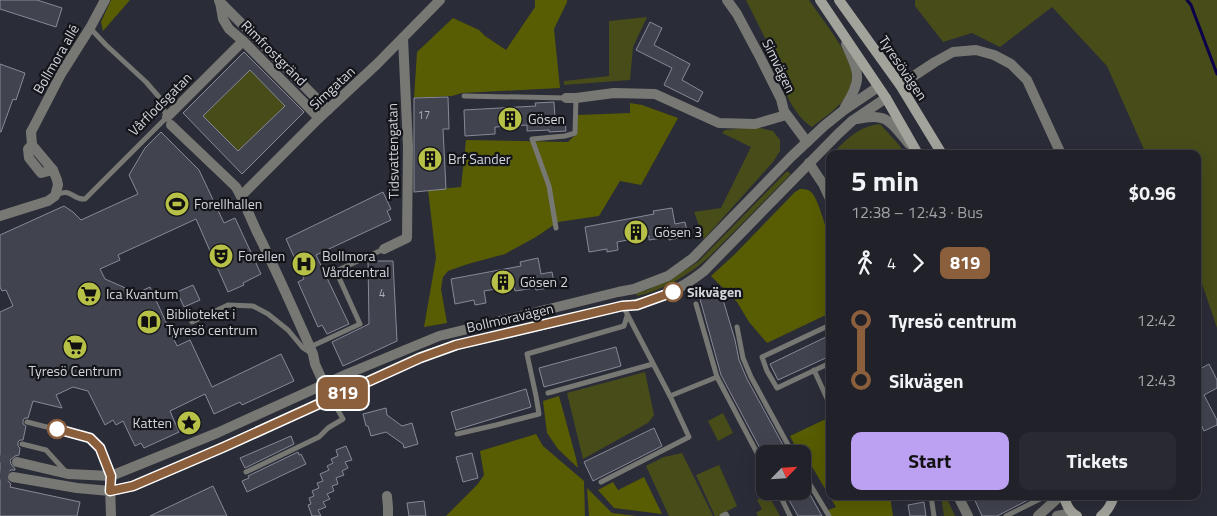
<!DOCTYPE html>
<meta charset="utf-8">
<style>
:root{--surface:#202129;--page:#282931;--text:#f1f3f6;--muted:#a2a3a8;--line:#3d3e46;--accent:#bca0f2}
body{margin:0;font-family:"Titillium Web",sans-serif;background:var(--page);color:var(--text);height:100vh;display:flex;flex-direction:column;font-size:19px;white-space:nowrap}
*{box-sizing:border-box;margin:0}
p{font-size:16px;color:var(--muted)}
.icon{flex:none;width:28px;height:28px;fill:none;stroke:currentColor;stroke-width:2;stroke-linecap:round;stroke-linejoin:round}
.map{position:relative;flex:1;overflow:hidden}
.panel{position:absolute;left:826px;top:150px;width:375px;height:350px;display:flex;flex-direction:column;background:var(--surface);border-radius:10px;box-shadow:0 5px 20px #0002,0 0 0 1px var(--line)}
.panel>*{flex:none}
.badge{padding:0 10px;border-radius:8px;font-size:18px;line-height:32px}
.needle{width:32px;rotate:65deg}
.buttons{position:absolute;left:756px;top:445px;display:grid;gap:10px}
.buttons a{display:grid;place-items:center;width:55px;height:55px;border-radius:10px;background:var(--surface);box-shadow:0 5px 20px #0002,0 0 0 1px var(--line);font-size:25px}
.map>.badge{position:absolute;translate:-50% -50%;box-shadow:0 0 0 2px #fff}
.legs{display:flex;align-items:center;gap:8px;height:55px;padding:0 25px;font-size:16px}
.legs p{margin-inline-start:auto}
.head{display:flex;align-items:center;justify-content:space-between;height:85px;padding:0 25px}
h1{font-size:28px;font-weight:700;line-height:38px}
.primary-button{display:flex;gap:10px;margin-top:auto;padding:10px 25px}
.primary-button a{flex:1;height:58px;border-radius:10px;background:var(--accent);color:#111;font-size:20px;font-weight:700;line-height:58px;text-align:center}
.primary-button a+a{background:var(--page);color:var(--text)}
ul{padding:0 25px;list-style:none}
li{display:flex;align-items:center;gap:18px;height:60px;font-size:19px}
li i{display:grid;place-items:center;width:8px;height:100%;margin:0 6px;background:currentColor}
li i::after{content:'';width:12px;height:12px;margin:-6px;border:4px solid;border-radius:50%;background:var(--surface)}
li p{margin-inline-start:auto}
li:first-child i{background:linear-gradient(#0000 50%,currentColor 0)}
li:last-child i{background:linear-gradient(currentColor 50%,#0000 0)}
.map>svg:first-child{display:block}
.green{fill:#484c19}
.forest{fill:#585c03}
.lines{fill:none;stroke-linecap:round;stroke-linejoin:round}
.stream{stroke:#0b0049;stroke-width:3}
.building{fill:#41444f;stroke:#878a97;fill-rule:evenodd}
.tertiary-tunnel{stroke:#434550;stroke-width:10;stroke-dasharray:10 5;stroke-linecap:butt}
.service{stroke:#777873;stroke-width:5}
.minor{stroke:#777873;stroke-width:10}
.tertiary{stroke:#777873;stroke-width:10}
.secondary{stroke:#a2a39a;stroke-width:10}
.line-1-casing{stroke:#fff;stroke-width:11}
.line-1{stroke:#8b5e3c;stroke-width:8}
.stop-1-dot{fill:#fff;stroke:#8b5e3c;stroke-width:2.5}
.labels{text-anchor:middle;stroke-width:4.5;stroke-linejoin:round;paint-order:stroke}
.number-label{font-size:11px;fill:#aeb0b8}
.street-label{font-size:14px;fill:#d2d4db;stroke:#14151a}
.poi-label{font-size:14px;fill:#d2d4db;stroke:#14151a;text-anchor:start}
.stop-label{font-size:14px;font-weight:bold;fill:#d2d4db;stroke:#14151a;text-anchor:start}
</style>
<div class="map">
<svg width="1217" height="516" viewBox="0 0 1217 516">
<rect width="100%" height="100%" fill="#2a2c37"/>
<!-- green -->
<g class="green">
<path d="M746,0H809C821,18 853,56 852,77C852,83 849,91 846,96C839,108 823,118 812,127C794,116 780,86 779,66Z"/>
<path d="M915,0H1217V328L1198,272V154H1146L1107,66L1052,7L1000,47L972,33L943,42L915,6Z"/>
<path d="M647,17L633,47L630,80L564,85V81L609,76V21Z"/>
<path d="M250,70L285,106L238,151L203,116Z"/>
<path d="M880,124L900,146L904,154H832C847,139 859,126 880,124Z"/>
<path d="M756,127L773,131L780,140V151L773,162L704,239L694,212L721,208L751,147L722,133L725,130Z"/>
<path d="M787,171L791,174L708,258C687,276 664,290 637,296L636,293L647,290L669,280L698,262Z"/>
<path d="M645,372L654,415L648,423L583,459L567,393Z"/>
<path d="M723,413L733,433L718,441L708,421Z"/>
<path d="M682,453L713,516H669L646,466L664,457Z"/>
<path d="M719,465L737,506L718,516H715L696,475Z"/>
<path d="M768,494L780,516H758L756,513L762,509L757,500Z"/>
<path d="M941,496H946L955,516H944Z"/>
</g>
<!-- forest -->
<g class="forest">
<path d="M111,0H130L103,31L101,22Z"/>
<path d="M535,0H567V2L554,29L560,88L462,93L452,96L414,98L417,52L453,18L479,30L485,36L506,50L535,7Z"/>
<path d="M630,103L642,105L678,118L641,185L620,181L599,216L558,222L536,237L505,254L468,264L448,271L443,277L441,289L447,323L424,327L436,258L428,190L461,187L466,140L568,142L577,133V115L630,113Z"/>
<path d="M800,189C804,189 808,189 811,192C818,197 829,237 830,246C832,268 830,291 830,313L767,343L749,322L737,302L711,276L735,254L795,192Z"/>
<path d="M559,396L576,458L578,468L558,449L547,433L543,401Z"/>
<path d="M830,417V496H890L893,516H830L828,510L836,507L808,460L804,462L802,454H799L790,436Z"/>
<path d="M536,434L543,446L584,481L585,516H446L477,485L484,475L480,451Z"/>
<path d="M644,477L662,514L614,508L598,490L613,482L618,490Z"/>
<path d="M587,488L612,513L636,516H589Z"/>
</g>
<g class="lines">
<!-- stream -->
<path class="stream" d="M1187,0L1191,5L1217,74"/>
</g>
<!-- building -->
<g class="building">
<path d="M0,0H37L62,8L56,27L0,9Z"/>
<path d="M650,22L662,28L654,45L690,64L682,80L703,92L698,102L664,85L672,68L636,50Z"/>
<path d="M244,52L304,112L242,174L183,113ZM250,70L285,106L238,151L203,116Z"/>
<path d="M0,64L25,73L16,100L13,99L1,132H0Z"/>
<path d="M448,97L449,129H443L446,189L414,192V98Z"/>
<path d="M554,102L555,119H565L566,131L549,132V130L527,131V125L495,127V134L465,136L464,110L536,106L535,103Z"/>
<path d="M161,132L199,170L224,223L235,218L261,274L243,283L244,285L228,292L196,219L118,255L120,260L100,269L105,279L137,293L150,287L177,346L190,340L212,387L281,354L294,381L242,405L240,402L214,414L205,394L170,411L179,432L144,448L141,443L135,446L123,421L116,425L113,420L105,425L88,391L73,387L56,395L62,408L33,401L28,418H25L23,420V424L26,426L23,440H20L18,442V446L20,448L19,455L15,456L10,460L11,464L15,469V470H11L7,473L6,476L7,480L11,484L10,487L80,502L77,516H0V312L13,306L6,290L2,291L0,287V235L64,206L73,212L81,220L138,194L129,175L145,148Z"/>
<path d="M383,192L391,209L387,211L391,220L316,255L349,324L327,334L322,325L318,327L298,282L304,279L286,239Z"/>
<path d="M672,208L675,224L685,222L688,236L669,240V237L649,240V236L617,242L618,250L607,252V249L589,252L585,227L654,214L653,211Z"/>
<path d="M538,258L541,274L552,272L555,287L536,290L535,288L515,291L514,286L484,291L486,303L475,305L474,300L455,304L451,279L521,266L520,262Z"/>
<path d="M368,261H393L397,341L343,366L332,342L369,324Z"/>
<path d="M193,285L200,300L184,307L177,292Z"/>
<path d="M721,293L735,340L739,360L747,379L788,454H763L721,375L700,299Z"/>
<path d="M830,335V356L778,380L770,364Z"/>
<path d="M616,347L621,366L544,387L539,368Z"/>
<path d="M1209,364L1217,380V388L1204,395L1217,420V425L1204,431L1198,418V370Z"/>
<path d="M526,389L531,407L456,430L451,412Z"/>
<path d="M386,408L387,415L402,426L412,423L418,444L404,448L403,444L386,432L371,436L368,426H366L363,414Z"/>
<path d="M654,428L662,446L593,481L584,462Z"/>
<path d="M291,436L294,444L245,468L240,458Z"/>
<path d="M346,446L352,460L345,462L348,468L342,471L344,475L336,478L338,484L332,486L334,491L327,494L330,499L323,502L326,507L318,510L321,516H312L308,505L311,504L309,498L314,496L312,491L319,488L317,483L323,481L320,474L329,470L327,466L333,463L331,459L338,456L336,450Z"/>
<path d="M298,452L299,455L301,454L306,464L247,492L242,481L249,478L248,476Z"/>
<path d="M472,453L478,478L463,482L456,457Z"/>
<path d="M213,486L227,516H150L196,494Z"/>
<path d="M784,491H808L822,516H798Z"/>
<path d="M973,496H1036L997,516H982Z"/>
<path d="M424,501L426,516H409L407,503Z"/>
<path d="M924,502L926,516H910L908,505Z"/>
</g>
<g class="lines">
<!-- tertiary-tunnel -->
<g class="tertiary-tunnel">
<path d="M0,457L17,462"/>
<path d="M0,474L13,477"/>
</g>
<!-- service -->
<g class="service">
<path d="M90,28L106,45L146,82L159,97L167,118"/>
<path d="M464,96L566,98"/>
<path d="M57,195C70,187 73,200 85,199L167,117"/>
<path d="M556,228L549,186L532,139L565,136L575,133L576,98"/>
<path d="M696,304L717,377L765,468"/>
<path d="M192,322L228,305L253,306L268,314L288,330L303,348L311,353"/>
<path d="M830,325L762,357L767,371L777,388L830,363"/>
<path d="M737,327L743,358L751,377L793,454"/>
<path d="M310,347L360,324L336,271L384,249"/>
<path d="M814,370L830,405"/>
<path d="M548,393L653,364"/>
<path d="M670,396L717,377"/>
<path d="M27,422L90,438L100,448L111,476"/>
<path d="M457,434L496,425L539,414L536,396L527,354L624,326L627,316"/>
<path d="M22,444L46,450L66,472"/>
<path d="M802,471L829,516"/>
<path d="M246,472L319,437L328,428L343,419L331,398"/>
<path d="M601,482L689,437L670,396L623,306"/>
<path d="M778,491L790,516"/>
<path d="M931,496L934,516"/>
<path d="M722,516L726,514L727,516"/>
<path d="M1006,516L1046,496"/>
</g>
<!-- minor -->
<g class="minor">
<path d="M727,0L737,14L761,59L781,99L784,111L807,142"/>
<path d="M219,1L328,110"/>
<path d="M220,2L223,19L229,29L243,41L319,118"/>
<path d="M900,85L935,62L953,52L976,50L994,55L1011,64L1027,80L1061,154"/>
<path d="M566,98H576L614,93L655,94L719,123L755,124L786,115"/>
<path d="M167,117L243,41"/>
<path d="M171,125L236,187C244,201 250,217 257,232C277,272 295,313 313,354L315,364L324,384"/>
<path d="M32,145L28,149L29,158L41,173L53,170"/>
<path d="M809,163L823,184L830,199"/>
<path d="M241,196L319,118L377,64L440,0"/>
<path d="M0,216L48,201L55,196L58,185L57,180L53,170L32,145L31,132"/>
<path d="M384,249L407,238L408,147L403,38"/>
<path d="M387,496L388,507V516"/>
<path d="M958,496L968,516"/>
<path d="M1038,516L1060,496"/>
<path d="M1057,516L1072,513"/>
</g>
<!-- tertiary -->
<g class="tertiary">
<path d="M845,107C863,78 859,74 846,44"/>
<path d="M858,119C888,112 891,123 909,144"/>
<path d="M31,132L61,74L90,28L105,0"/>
<path d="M17,462L68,474L111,476L217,433L347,374L439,336L618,292L634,289L668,276L693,258L791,157L824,126L844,110L878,87"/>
<path d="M13,477L77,488L110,491L133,486L223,447L420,357L457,345L623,306C653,303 680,290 704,271L838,134L852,121L886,98"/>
<path d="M110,485L111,516"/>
</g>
<!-- secondary -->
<g class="secondary">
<path d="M820,0L886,98L918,154"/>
<path d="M839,0L900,85L942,154"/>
<path d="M1064,496C1066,505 1069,512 1077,516"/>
<path d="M1101,516C1108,511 1111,505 1114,496"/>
</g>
</g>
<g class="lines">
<defs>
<path id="line-1" d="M57,429L90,438L100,448L111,476L110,491L133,486L224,447L420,358L456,345L622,306L637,305L673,292"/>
</defs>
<!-- line-1 casing -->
<use href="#line-1" class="line-1-casing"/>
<!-- line-1 -->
<use href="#line-1" class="line-1"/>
</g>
<!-- icons -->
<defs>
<symbol id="building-disc" viewBox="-11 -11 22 22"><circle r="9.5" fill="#b8c147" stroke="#14151a"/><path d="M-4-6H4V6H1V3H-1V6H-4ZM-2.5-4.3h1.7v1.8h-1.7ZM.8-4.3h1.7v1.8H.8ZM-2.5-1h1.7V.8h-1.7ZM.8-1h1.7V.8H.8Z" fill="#111"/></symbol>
<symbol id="stadium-disc" viewBox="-11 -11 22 22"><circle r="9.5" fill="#b8c147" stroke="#14151a"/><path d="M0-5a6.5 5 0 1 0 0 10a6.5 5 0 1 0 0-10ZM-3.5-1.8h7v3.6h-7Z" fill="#111"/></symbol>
<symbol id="theatre-disc" viewBox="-11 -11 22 22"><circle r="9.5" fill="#b8c147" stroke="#14151a"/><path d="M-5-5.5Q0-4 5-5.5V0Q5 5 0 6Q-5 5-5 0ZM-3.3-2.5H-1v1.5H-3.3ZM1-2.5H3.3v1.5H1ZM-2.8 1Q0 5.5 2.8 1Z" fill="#111"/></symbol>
<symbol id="hospital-disc" viewBox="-11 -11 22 22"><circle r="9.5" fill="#b8c147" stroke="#14151a"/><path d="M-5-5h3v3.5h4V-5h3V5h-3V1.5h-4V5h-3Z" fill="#111"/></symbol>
<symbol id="supermarket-disc" viewBox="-11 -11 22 22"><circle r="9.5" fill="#b8c147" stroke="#14151a"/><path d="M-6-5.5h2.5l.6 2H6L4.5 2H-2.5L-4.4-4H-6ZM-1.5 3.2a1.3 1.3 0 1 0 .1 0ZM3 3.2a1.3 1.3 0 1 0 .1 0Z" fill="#111"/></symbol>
<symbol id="library-disc" viewBox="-11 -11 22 22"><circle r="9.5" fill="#b8c147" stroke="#14151a"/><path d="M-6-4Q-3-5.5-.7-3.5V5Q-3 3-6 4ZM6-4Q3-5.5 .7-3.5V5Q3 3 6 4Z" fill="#111"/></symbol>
<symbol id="sight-disc" viewBox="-11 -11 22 22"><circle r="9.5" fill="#b8c147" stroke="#14151a"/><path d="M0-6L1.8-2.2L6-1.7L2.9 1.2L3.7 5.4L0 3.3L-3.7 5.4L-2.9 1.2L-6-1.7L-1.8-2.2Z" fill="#111"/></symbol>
</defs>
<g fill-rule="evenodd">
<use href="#building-disc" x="496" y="105" width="28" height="28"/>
<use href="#building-disc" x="416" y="145" width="28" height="28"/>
<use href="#stadium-disc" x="163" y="190" width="28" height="28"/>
<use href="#building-disc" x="622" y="218" width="28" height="28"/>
<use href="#theatre-disc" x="207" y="242" width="28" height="28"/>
<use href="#hospital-disc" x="290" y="250" width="28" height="28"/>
<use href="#building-disc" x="489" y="268" width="28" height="28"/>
<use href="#supermarket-disc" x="75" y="280" width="28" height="28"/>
<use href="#library-disc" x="135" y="308" width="28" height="28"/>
<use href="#supermarket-disc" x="61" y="333" width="28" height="28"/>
<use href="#sight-disc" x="175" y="409" width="28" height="28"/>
</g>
<!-- markers -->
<g class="stop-1-dot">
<circle cx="673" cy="292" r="9"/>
<circle cx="57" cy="429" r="9"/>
</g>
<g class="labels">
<!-- number labels -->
<g class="number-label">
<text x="424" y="119">17</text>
<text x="382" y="297">4</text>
</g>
<!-- street labels -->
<g class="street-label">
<text transform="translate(274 53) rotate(45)" y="5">Rimfrostgränd</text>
<text transform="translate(56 59) rotate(-60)" y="5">Bollmora allé</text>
<text transform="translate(779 66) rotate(64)" y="5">Simvägen</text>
<text transform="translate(903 68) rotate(56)" y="5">Tyresövägen</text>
<text transform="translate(332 88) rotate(-43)" y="5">Simgatan</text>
<text transform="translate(160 104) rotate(-45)" y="5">Vårflodsgatan</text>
<text transform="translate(393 151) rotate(-91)" y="5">Tidsvattengatan</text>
<text transform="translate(510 318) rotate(-13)" y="5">Bollmoravägen</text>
</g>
<!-- poi labels -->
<g class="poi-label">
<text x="528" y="124">Gösen</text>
<text x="448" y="164">Brf Sander</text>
<text x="194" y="209">Forellhallen</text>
<text x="654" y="237">Gösen 3</text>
<text x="238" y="261">Forellen</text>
<text x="322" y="261">Bollmora<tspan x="322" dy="16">Vårdcentral</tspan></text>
<text x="520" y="287">Gösen 2</text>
<text x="106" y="299">Ica Kvantum</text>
<text x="166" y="319">Biblioteket i<tspan x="166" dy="16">Tyresö centrum</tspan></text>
<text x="75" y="376" text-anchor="middle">Tyresö Centrum</text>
<text x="172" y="428" text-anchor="end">Katten</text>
</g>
<!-- stop labels -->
<g class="stop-label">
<text x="687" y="297">Sikvägen</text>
</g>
</g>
</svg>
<div class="buttons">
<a><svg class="needle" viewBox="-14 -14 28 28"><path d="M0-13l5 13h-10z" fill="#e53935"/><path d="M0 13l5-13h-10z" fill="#a2a3a8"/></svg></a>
</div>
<b class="badge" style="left:343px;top:393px;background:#8b5e3c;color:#fff">819</b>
<section class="panel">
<div class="head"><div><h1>5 min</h1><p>12:38 – 12:43 · Bus</p></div><b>$0.96</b></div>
<div class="legs"><svg class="icon" aria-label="walk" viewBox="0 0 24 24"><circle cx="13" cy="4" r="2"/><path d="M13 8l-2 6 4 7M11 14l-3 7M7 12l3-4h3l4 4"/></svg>4<svg class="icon" aria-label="forward" viewBox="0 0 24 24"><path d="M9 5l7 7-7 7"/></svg><b class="badge" style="background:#8b5e3c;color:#fff">819</b></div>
<ul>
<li><i style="color:#8b5e3c"></i><b>Tyresö centrum</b><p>12:42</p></li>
<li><i style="color:#8b5e3c"></i><b>Sikvägen</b><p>12:43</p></li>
</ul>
<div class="primary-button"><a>Start</a><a>Tickets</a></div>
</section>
</div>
